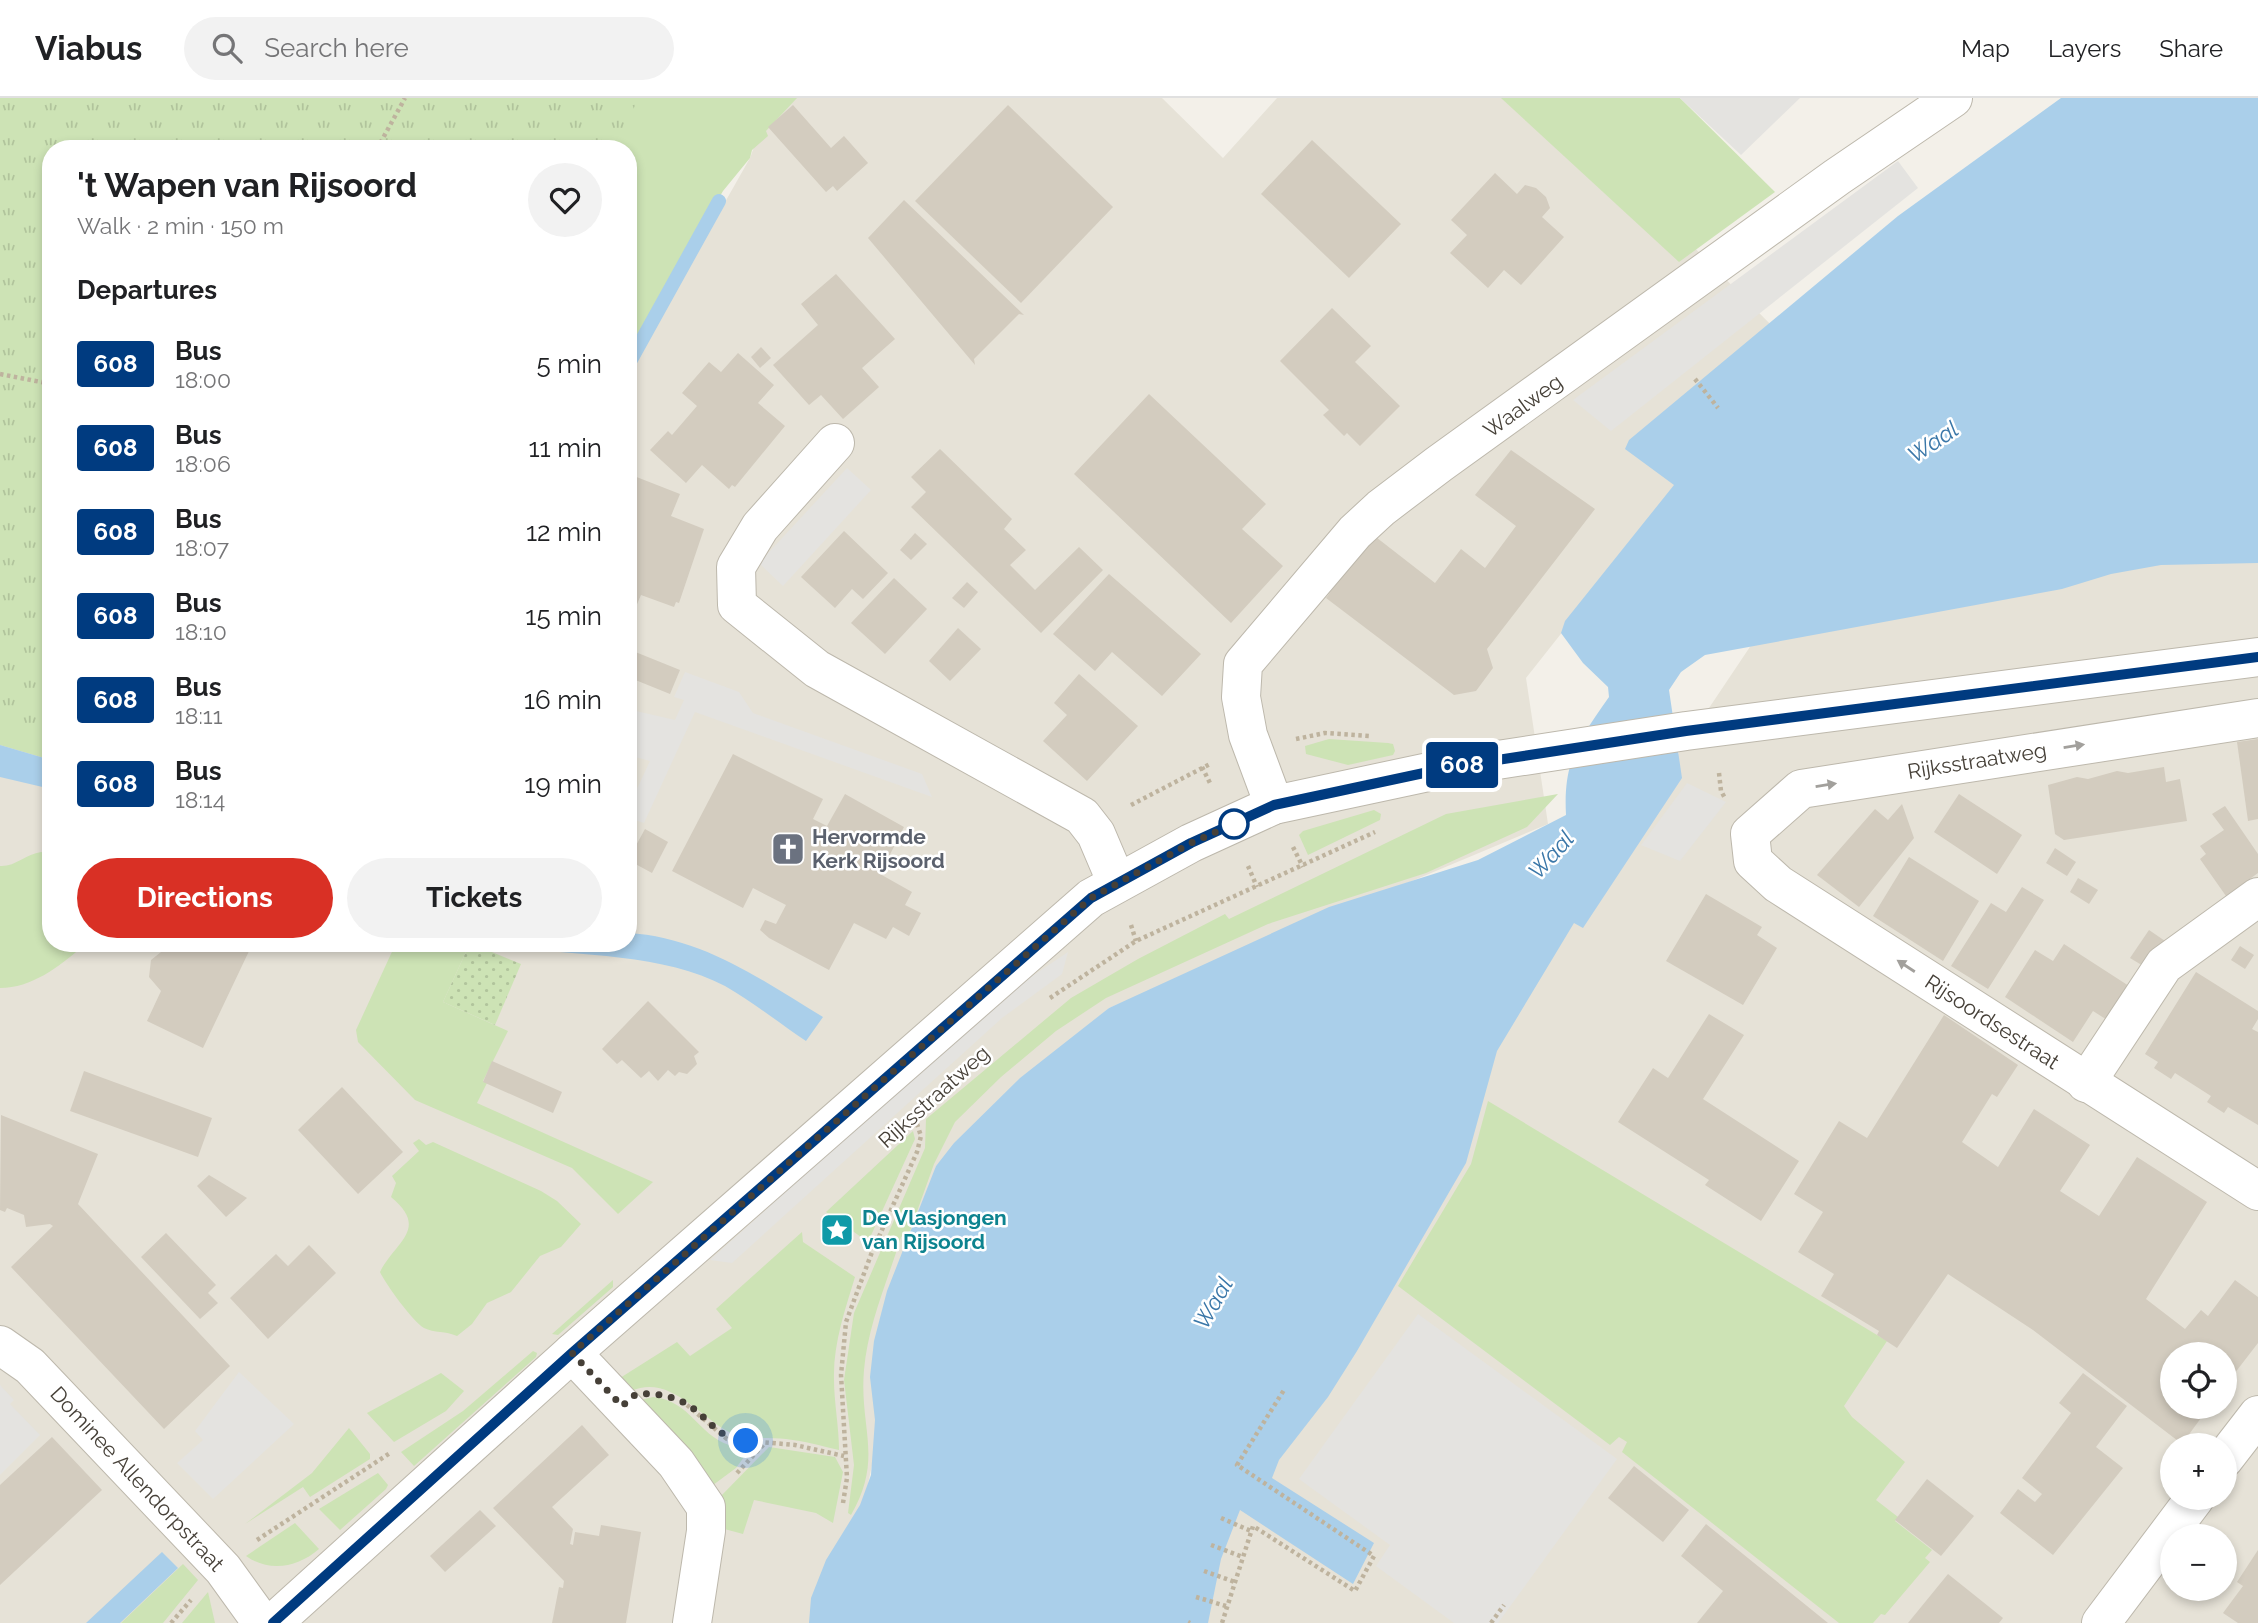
<!DOCTYPE html>
<meta charset="utf-8">
<style>
:root{--surface:#fff;--page:#f2f2f2;--text:#202124;--muted:#757577;--line:#e0e0e0;--accent:#d93025}
body{margin:0;font-family:Raleway,sans-serif;background:var(--page);color:var(--text);height:100vh;display:flex;flex-direction:column;font-size:26px;white-space:nowrap}
*{box-sizing:border-box;margin:0}
p{font-size:23px;color:var(--muted)}
.icon{flex:none;width:38px;height:38px;fill:none;stroke:currentColor;stroke-width:2;stroke-linecap:round;stroke-linejoin:round}
.map{position:relative;flex:1;overflow:hidden}
.sheet{position:absolute;left:42px;top:42px;width:595px;height:812px;display:flex;flex-direction:column;background:var(--surface);border-radius:28px;box-shadow:0 4px 10px #0003}
.sheet>*{flex:none}
.badge{padding:0 14px;border-radius:5px;font-size:24px;line-height:46px}
.tools{position:absolute;left:2160px;top:1244px;display:grid;gap:14px}
.tools a{display:grid;place-items:center;width:77px;height:77px;border-radius:50%;background:var(--surface);box-shadow:0 4px 10px #0003;font-size:35px}
.you{position:absolute;width:35px;height:35px;margin:-18px;border:5px solid #fff;border-radius:50%;background:#1a73e8;box-shadow:0 0 0 10px #1a73e833}
.map>.badge{position:absolute;translate:-50% -50%;box-shadow:0 0 0 4px #fff}
h2{padding:0 35px;font-size:26px;line-height:63px}
.round{display:grid;place-items:center;flex:none;width:74px;height:74px;border-radius:37px;background:var(--page)}
.head{display:flex;align-items:center;justify-content:space-between;height:119px;padding:0 35px}
h1{font-size:33px;font-weight:700;line-height:52px}
.action{display:flex;gap:14px;margin-top:auto;padding:14px 35px}
.action a{flex:1;height:80px;border-radius:42px;background:var(--accent);color:#fff;font-size:28px;font-weight:700;line-height:80px;text-align:center}
.action a+a{background:var(--page);color:var(--text)}
ul{padding:0;list-style:none}
li{display:flex;align-items:center;gap:21px;height:84px;padding:0 35px}
li div{flex:1}
li b{display:block;font-size:26px}
li em{font-style:normal}
li .badge{min-width:77px;font-weight:700;text-align:center}
header{display:flex;align-items:center;gap:42px;box-sizing:border-box;height:98px;padding:0 35px;background:var(--surface);border-bottom:2px solid var(--line)}
header strong{font-size:33px}
nav{display:flex;gap:38px;margin-inline-start:auto;font-size:24px}
.search{width:490px;height:63px;background:var(--page);display:flex;align-items:center;gap:18px;box-sizing:border-box;padding:0 24px;border-radius:38px;color:var(--muted);font-size:26px}
.map>svg:first-child{display:block}
.residential{fill:#e6e2d7;fill-rule:evenodd}
.grass{fill:#cde3b5}
.park{fill:url(#park-tufts)}
.garden{fill:url(#garden-dots)}
.parking{fill:#e4e3e0}
.water{fill:#aacfea}
.lines{fill:none;stroke-linecap:round;stroke-linejoin:round}
.stream{stroke:#aacfea;stroke-width:14}
.building{fill:#d3ccbf}
.minor-casing{stroke:#bdb8ac;stroke-width:40}
.path{stroke:#beb39e;stroke-width:4.5;stroke-dasharray:3.5 3.5;stroke-linecap:butt}
.minor{stroke:#fff;stroke-width:38}
.oneway{fill:#a2a09c}
.line-casing{stroke:#fff;stroke-width:16}
.line{stroke:#003b80;stroke-width:10}
.walk{stroke:#464038;stroke-width:7;stroke-dasharray:0 12.6}
.stop-dot{fill:#fff;stroke:#003b80;stroke-width:3.5}
.labels{text-anchor:middle;stroke-width:5;stroke-linejoin:round;paint-order:stroke}
.street-label{font-size:21px;fill:#464038;stroke:#fff}
.worship-label{font-size:21px;font-weight:bold;fill:#5b616d;stroke:#fff;text-anchor:start}
.culture-label{font-size:21px;font-weight:bold;fill:#0d838f;stroke:#fff;text-anchor:start}
.water-label{font-size:23px;font-style:italic;fill:#3a77a8;stroke:#fff}
</style>
<header>
<strong>Viabus</strong>
<div class="search"><svg class="icon" aria-label="search" viewBox="0 0 24 24"><circle cx="10" cy="10" r="6"/><path d="M15 15l6 6"/></svg>Search here</div>
<nav><a>Map</a><a>Layers</a><a>Share</a></nav>
</header>
<div class="map">
<svg width="2258" height="1525" viewBox="0 0 2258 1525">
<defs>
<pattern id="park-tufts" width="24" height="20" patternUnits="userSpaceOnUse" patternTransform="scale(1.75)"><rect width="24" height="20" fill="#cde3b5"/><path d="M3 7l-1-3M5 7V3M7 7l1-3M15 17l-1-3M17 17v-4M19 17l1-3" fill="none" stroke="#b1c49c"/></pattern>
<pattern id="garden-dots" width="8" height="8" patternUnits="userSpaceOnUse" patternTransform="scale(1.75)"><rect width="8" height="8" fill="#cde3b5"/><path d="M2 2h.1M6 6h.1" fill="none" stroke="#b1c49c" stroke-width="1.8" stroke-linecap="round"/></pattern>
</defs>
<rect width="100%" height="100%" fill="#f3f0e9"/>
<!-- residential -->
<g class="residential">
<path d="M772,0H1162L1223,60L1277,0H1546L1790,246L1526,580L1548,726L1109,910L936,1068L862,1414L822,1525H0V639L51,651V845H628V263L673,196L750,60Z"/>
<path d="M2258,308V1525H1160L1573,813L1778,507ZM2172,1256H2224V1309H2172ZM2172,1348H2224V1400H2172ZM2172,1438H2224V1491H2172Z"/>
</g>
<!-- grass -->
<g class="grass">
<path d="M0,0H797L766,33L768,38L752,52L750,60L723,93L663,195L628,263V51H51V662L0,647Z"/>
<path d="M1501,0H1680L1775,94L1679,164Z"/>
<path d="M1329,641L1388,645L1393,646L1395,653L1393,657L1348,667L1306,656L1305,648Z"/>
<path d="M1558,696L1527,729L1426,775L1268,826L1106,900L1056,933L1001,979L955,1024L934,1066L910,1133L901,1139C888,1182 868,1226 864,1272C859,1330 884,1360 851,1417L848,1415L854,1367L844,1282L854,1215L925,1050L926,1021L1071,900L1138,861L1225,816L1229,821L1446,716Z"/>
<path d="M1374,712L1381,716L1380,722L1308,757L1299,737L1303,733Z"/>
<path d="M41,754L51,756V845H80L81,850C58,869 32,890 0,890V768C15,769 26,756 41,754Z"/>
<path d="M396,845H470L443,904L508,933L483,983L487,985L477,1005L653,1084L618,1116L572,1070L415,1002L358,944L356,932Z"/>
<path d="M1488,1003L1887,1243L1844,1308L1852,1319L1905,1364L1876,1402L1898,1419L1895,1423L1932,1452L1925,1460L1930,1464L1885,1517L1881,1516L1873,1525H1839L1622,1354L1627,1344L1619,1339L1610,1347L1398,1188L1471,1066Z"/>
<path d="M913,1033L915,1041L868,1144L826,1114Z"/>
<path d="M419,1041L426,1047L433,1044L541,1093L557,1103L581,1126L561,1149L540,1158L511,1194L487,1205L472,1226L457,1238C446,1233 434,1235 424,1230C413,1224 385,1185 380,1174C395,1144 430,1131 391,1099L396,1085L392,1078L419,1053L413,1045Z"/>
<path d="M802,1134L803,1144L855,1179C845,1212 833,1246 834,1281C834,1305 839,1328 839,1352C822,1348 804,1343 786,1341C767,1339 743,1342 727,1333C698,1316 668,1276 631,1293L620,1280L677,1244L690,1258L732,1230L716,1211Z"/>
<path d="M613,1182V1189L558,1237L552,1236Z"/>
<path d="M533,1253L537,1255L536,1259L414,1368L401,1354L463,1313Z"/>
<path d="M441,1275L464,1293L446,1313L394,1344L367,1315Z"/>
<path d="M653,1299C691,1303 697,1336 729,1347C735,1349 745,1348 752,1348L736,1370L713,1387L641,1302Z"/>
<path d="M349,1330L370,1356V1361L310,1399L303,1389L245,1426L312,1375Z"/>
<path d="M769,1349L835,1359L843,1374L833,1425L816,1415L754,1402L743,1436L717,1429L720,1399Z"/>
<path d="M378,1375L388,1387L386,1391L340,1432L319,1411Z"/>
<path d="M295,1425L319,1451C298,1469 270,1475 246,1458Z"/>
<path d="M183,1466L198,1482L163,1525H121Z"/>
<path d="M208,1494L215,1525H182Z"/>
</g>
<!-- park -->
<path class="park" d="M0,0H638L617,51H51V635L0,625Z"/>
<!-- garden -->
<path class="garden" d="M470,845L521,866L495,927L443,904Z"/>
<!-- parking -->
<g class="parking">
<path d="M1680,0H1800L1741,57Z"/>
<path d="M1898,63L1918,90L1611,333L1573,302Z"/>
<path d="M847,370L871,392L783,488L759,465Z"/>
<path d="M685,574L739,594L753,615L922,676L932,699L695,614L644,725L628,720V710L650,663L628,657V634L636,613L675,622L684,602L674,599Z"/>
<path d="M1687,685L1726,704L1680,763L1641,747Z"/>
<path d="M1068,854L1062,876L1002,920L732,1165L710,1162L954,943L1031,879Z"/>
<path d="M1418,1216L1617,1361L1498,1525H1454L1376,1468L1390,1447L1299,1381Z"/>
<path d="M239,1274L294,1326L213,1401L177,1365L203,1342L195,1333Z"/>
<path d="M0,1287L14,1302L10,1306L40,1337L0,1377Z"/>
</g>
<!-- water -->
<g class="water">
<path d="M2061,0H2258V465L2161,467L2111,476L2062,491L1705,557L1681,574L1669,592L1682,680L1583,830L1574,825L1497,953L1466,1065L1357,1253L1328,1299L1279,1362L1272,1380L1374,1445L1353,1486L1240,1412L1221,1461L1208,1525H809L811,1500L826,1462L860,1407L871,1377L875,1322L870,1279L874,1243L887,1193L936,1068L954,1045L1020,980L1109,910L1329,809L1478,762L1566,717C1563,662 1579,642 1609,599L1608,589L1583,565L1561,535L1565,523L1674,387L1625,351L1629,342L1898,118Z"/>
<path d="M0,647L51,662V691L0,679Z"/>
<path d="M628,835C702,839 762,882 823,919L806,943C779,925 753,904 725,888C659,852 561,859 487,845H628Z"/>
<path d="M162,1454L178,1470L120,1525H86Z"/>
</g>
<g class="lines">
<!-- stream -->
<path class="stream" d="M628,267L719,103"/>
</g>
<!-- building -->
<g class="building">
<path d="M793,7L831,50L844,38L868,65L837,93L833,88L826,94L768,29Z"/>
<path d="M1008,7L1113,109L1021,205L915,103Z"/>
<path d="M1312,42L1401,126L1349,180L1261,96Z"/>
<path d="M1495,75L1517,96L1525,87L1536,90L1546,99L1550,110L1542,119L1564,139L1521,187L1504,172L1488,190L1450,155L1467,137L1451,122Z"/>
<path d="M904,102L1024,217L1019,216L974,261L975,267L868,140Z"/>
<path d="M836,176L895,241L862,270L879,289L843,321L821,297L809,307L773,267L818,227L801,206Z"/>
<path d="M1332,210L1371,248L1355,264L1400,308L1360,348L1347,335L1344,338L1323,317L1329,312L1280,263Z"/>
<path d="M761,249L771,260L760,270L751,259Z"/>
<path d="M738,255L774,287L758,305L785,328L735,389L732,387L729,391L702,367L686,385L650,352L668,333L672,337L697,308L682,295L709,264L721,274Z"/>
<path d="M1149,296L1266,406L1242,431L1283,468L1231,525L1074,376Z"/>
<path d="M940,351L1012,421L1004,431L1026,452L1010,467L1035,492L1079,449L1103,472L1041,535L911,409L926,394L911,379Z"/>
<path d="M1511,352L1595,411L1487,551L1493,570L1476,593L1454,597L1326,500L1372,436L1435,485L1461,451L1485,470L1516,428L1475,397Z"/>
<path d="M634,378L680,396L671,418L704,431L679,505L676,504L674,509L641,497L632,518L628,517V394Z"/>
<path d="M844,433L888,475L863,501L852,491L835,510L801,479Z"/>
<path d="M915,435L927,446L911,462L900,452Z"/>
<path d="M1109,476L1201,556L1162,598L1112,554L1095,573L1053,536Z"/>
<path d="M894,480L927,511L885,556L851,525Z"/>
<path d="M967,484L978,494L964,510L952,500Z"/>
<path d="M958,530L981,551L950,583L929,563Z"/>
<path d="M628,551L680,572L670,596L628,579Z"/>
<path d="M1079,576L1138,628L1087,683L1043,643L1067,617L1054,605Z"/>
<path d="M2258,641V721L2248,723L2237,644Z"/>
<path d="M733,656L823,701L813,721L827,728L845,696L904,729L880,776L912,794L905,807L921,815L909,838L893,829L886,841L854,825L829,872L769,840L760,832L765,822L776,826L786,807L753,790L743,810L672,773Z"/>
<path d="M2164,669L2166,684L2180,681L2187,723L2064,742L2055,736L2048,687L2077,679L2088,681L2117,673L2128,675Z"/>
<path d="M1959,696L2022,737L1997,776L1934,734Z"/>
<path d="M1902,706L1914,740L1859,809L1817,777L1875,711L1888,722Z"/>
<path d="M2225,708L2258,756V775L2226,798L2200,761L2206,756L2200,748L2224,732L2212,716Z"/>
<path d="M645,731L668,744L652,775L628,762Z"/>
<path d="M2055,750L2076,764L2067,778L2046,765Z"/>
<path d="M1909,759L1979,803L1943,863L1873,818Z"/>
<path d="M2078,780L2098,792L2089,806L2070,794Z"/>
<path d="M2022,789L2044,802L1988,891L1951,868L1991,805L2006,814Z"/>
<path d="M1706,796L1762,829L1757,837L1777,850L1743,907L1666,863Z"/>
<path d="M2149,832L2168,845L2150,872L2130,860Z"/>
<path d="M183,845H245L244,848L250,851L203,950L147,923L161,893L149,879L151,862L166,850L180,852Z"/>
<path d="M2064,846L2129,888L2115,927L2093,913L2073,944L2005,899L2035,852L2053,863Z"/>
<path d="M2240,848L2254,857L2245,871L2231,862Z"/>
<path d="M2196,874L2258,913V921L2252,931L2258,934V1027L2228,1009L2224,1015L2207,1004L2211,998L2175,975L2171,981L2154,970L2158,964L2145,956Z"/>
<path d="M648,903L699,954L694,958L697,966L687,976L679,974L675,978L668,972L658,983L649,973L641,980L622,962L617,966L602,951Z"/>
<path d="M1709,916L1744,937L1703,1001L1799,1063L1761,1123L1705,1087L1709,1082L1618,1024L1653,970L1668,980Z"/>
<path d="M1944,917L2018,967L1997,999L1992,996L1962,1044L1998,1069L2034,1011L2090,1047L2060,1093L2099,1118L2137,1059L2207,1104L2146,1201L2185,1231L2201,1212L2208,1218L2235,1182L2258,1199V1245L2224,1289V1256H2172V1309H2209L2182,1346L2033,1232L1948,1176L1897,1250L1877,1237L1879,1233L1821,1198L1834,1176L1798,1154L1823,1114L1794,1096L1839,1023L1867,1040Z"/>
<path d="M492,963L562,994L553,1015L483,984Z"/>
<path d="M84,973L212,1020L198,1059L70,1013Z"/>
<path d="M342,989L403,1054L358,1096L298,1032Z"/>
<path d="M1,1017L98,1056L78,1106L230,1268L164,1331L11,1169L53,1128L50,1126L26,1129L24,1117L7,1110L5,1114L0,1112Z"/>
<path d="M209,1077L247,1100L226,1119L197,1088Z"/>
<path d="M166,1135L216,1187L208,1195L218,1205L200,1221L141,1159Z"/>
<path d="M309,1147L336,1175L268,1241L230,1200L276,1156L288,1168Z"/>
<path d="M2083,1275L2127,1308L2096,1349L2123,1370L2053,1457L2000,1415L2018,1391L2035,1404L2042,1396L2022,1380L2071,1315L2059,1305Z"/>
<path d="M582,1327L609,1357L552,1409L573,1431L570,1446L573,1447L575,1434L599,1438L601,1427L641,1434L626,1525H552L559,1489L563,1490L564,1483L493,1410Z"/>
<path d="M52,1339L102,1392L0,1487V1387Z"/>
<path d="M1634,1368L1689,1412L1663,1444L1608,1400Z"/>
<path d="M1927,1381L1974,1418L1941,1458L1895,1422Z"/>
<path d="M480,1412L496,1428L445,1474L430,1458Z"/>
<path d="M1706,1426L1828,1525H1697L1723,1493L1681,1458Z"/>
<path d="M2258,1452V1525H2238L2223,1515L2243,1488L2237,1484Z"/>
<path d="M1948,1476L2003,1520L1999,1525H1908Z"/>
</g>
<g class="lines">
<defs>
<g id="minor">
<path d="M835,345L760,429L736,469L737,507L817,571L1082,718L1096,736L1116,783"/>
<path d="M2258,620L1801,691L1750,736L1753,763L1778,786L2258,1093"/>
<path d="M1274,707L1248,637L1241,599L1243,566L1355,434L1381,410L1439,366L1837,79L1953,0"/>
<path d="M2086,985L2164,867L2258,799"/>
<path d="M0,1247L30,1268L223,1471L262,1525"/>
<path d="M572,1255L676,1365L706,1409V1433L692,1525"/>
<path d="M2224,1361L2258,1317"/>
<path d="M273,1525L572,1255L1091,800L1191,745L1274,707L1452,669L1686,633L2258,559"/>
<path d="M2101,1525L2195,1400"/>
</g>
</defs>
<!-- minor casing -->
<use href="#minor" class="minor-casing"/>
<!-- path -->
<g class="path">
<path d="M377,51L405,0"/>
<path d="M0,276L51,286"/>
<path d="M1695,281L1718,310"/>
<path d="M1296,641L1325,635L1370,638"/>
<path d="M1202,669L1211,687"/>
<path d="M1719,675L1721,693L1725,700"/>
<path d="M1131,707L1210,666"/>
<path d="M1293,749L1303,769"/>
<path d="M1248,768L1257,789"/>
<path d="M1131,827L1136,843"/>
<path d="M1050,900L1136,843L1375,734"/>
<path d="M687,1307L727,1341L795,1347L844,1358"/>
<path d="M737,1375L765,1345"/>
<path d="M843,1405L847,1380L841,1277L846,1224L872,1154L917,1054L921,1038L914,1017"/>
<path d="M1221,1420L1251,1433"/>
<path d="M257,1442L390,1355"/>
<path d="M1211,1447L1243,1459"/>
<path d="M1204,1473L1235,1484"/>
<path d="M1196,1499L1226,1508"/>
<path d="M1188,1524L1190,1525"/>
<path d="M171,1525L191,1502"/>
<path d="M1222,1525L1253,1428L1355,1493L1374,1458L1237,1367L1284,1292"/>
<path d="M1491,1525L1504,1507"/>
</g>
<!-- minor -->
<use href="#minor" class="minor"/>
</g>
<!-- one-way arrows -->
<defs><path id="oneway-solid" d="M-6-.8H1V-3.2L6.5 0L1 3.2V.8H-6Z" transform="scale(1.75)"/></defs>
<g class="oneway">
<use href="#oneway-solid" transform="translate(2074 648) rotate(-9)"/>
<use href="#oneway-solid" transform="translate(1826 687) rotate(-9)"/>
<use href="#oneway-solid" transform="translate(1906 868) rotate(-147)"/>
</g>
<g class="lines">
<defs>
<path id="line" d="M273,1525L572,1255L1091,800L1191,745L1274,707L1452,669L1686,633L2258,559"/>
</defs>
<!-- line casing -->
<use href="#line" class="line-casing"/>
<!-- line -->
<use href="#line" class="line"/>
<!-- walk -->
<path class="walk" d="M746,1343C714,1340 710,1319 685,1305C669,1297 654,1295 636,1296L622,1308L572,1255L1091,800L1191,745L1234,726"/>
</g>
<!-- icons -->
<defs>
<symbol id="church-square" viewBox="-11 -11 22 22"><rect x="-9" y="-9" width="18" height="18" rx="4" fill="#6b7280" stroke="#fff"/><path d="M-1.2-6h2.4v3.5h3.3v2.4h-3.3V6h-2.4V-.1h-3.3v-2.4h3.3Z" fill="#fff"/></symbol>
<symbol id="sight-square" viewBox="-11 -11 22 22"><rect x="-9" y="-9" width="18" height="18" rx="4" fill="#0f9aa8" stroke="#fff"/><path d="M0-6L1.8-2.2L6-1.7L2.9 1.2L3.7 5.4L0 3.3L-3.7 5.4L-2.9 1.2L-6-1.7L-1.8-2.2Z" fill="#fff"/></symbol>
</defs>
<g fill-rule="evenodd">
<use href="#church-square" x="769" y="732" width="38" height="38"/>
<use href="#sight-square" x="818" y="1113" width="38" height="38"/>
</g>
<!-- markers -->
<circle class="stop-dot" cx="1234" cy="726" r="14"/>
<g class="labels">
<!-- street labels -->
<g class="street-label">
<text transform="translate(1523 308) rotate(-36)" y="7">Waalweg</text>
<text transform="translate(1977 663) rotate(-9)" y="7">Rijksstraatweg</text>
<text transform="translate(1992 924) rotate(33)" y="7">Rijsoordsestraat</text>
<text transform="translate(934 999) rotate(-42)" y="7">Rijksstraatweg</text>
<text transform="translate(137 1381) rotate(47)" y="7">Dominee Allendorpstraat</text>
</g>
<!-- worship labels -->
<g class="worship-label">
<text x="812" y="746">Hervormde<tspan x="812" dy="24">Kerk Rijsoord</tspan></text>
</g>
<!-- culture labels -->
<g class="culture-label">
<text x="862" y="1127">De Vlasjongen<tspan x="862" dy="24">van Rijsoord</tspan></text>
</g>
<!-- water labels -->
<g class="water-label">
<text transform="translate(1933 344) rotate(-34)" y="8">Waal</text>
<text transform="translate(1551 757) rotate(-48)" y="8">Waal</text>
<text transform="translate(1213 1205) rotate(-60)" y="8">Waal</text>
</g>
</g>
</svg>
<div class="tools">
<a><svg class="icon" aria-label="locate" viewBox="0 0 24 24"><circle cx="12" cy="12" r="6"/><path d="M12 2v4M12 18v4M2 12h4M18 12h4"/></svg></a>
<a>+</a>
<a>−</a>
</div>
<div class="you" style="left:746px;top:1343px"></div>
<b class="badge" style="left:1462px;top:667px;background:#003b80;color:#fff">608</b>
<section class="sheet">
<div class="head"><div><h1>'t Wapen van Rijsoord</h1><p>Walk · 2 min · 150 m</p></div><a class="round"><svg class="icon" aria-label="heart" viewBox="0 0 24 24"><path d="M12 20l-8-8c-3-5 5-10 8-4 3-6 11-1 8 4z"/></svg></a></div>
<h2>Departures</h2>
<ul>
<li><span class="badge" style="background:#003b80;color:#fff">608</span><div><b>Bus</b><p>18:00</p></div><em>5 min</em></li>
<li><span class="badge" style="background:#003b80;color:#fff">608</span><div><b>Bus</b><p>18:06</p></div><em>11 min</em></li>
<li><span class="badge" style="background:#003b80;color:#fff">608</span><div><b>Bus</b><p>18:07</p></div><em>12 min</em></li>
<li><span class="badge" style="background:#003b80;color:#fff">608</span><div><b>Bus</b><p>18:10</p></div><em>15 min</em></li>
<li><span class="badge" style="background:#003b80;color:#fff">608</span><div><b>Bus</b><p>18:11</p></div><em>16 min</em></li>
<li><span class="badge" style="background:#003b80;color:#fff">608</span><div><b>Bus</b><p>18:14</p></div><em>19 min</em></li>
</ul>
<div class="action"><a>Directions</a><a>Tickets</a></div>
</section>
</div>
